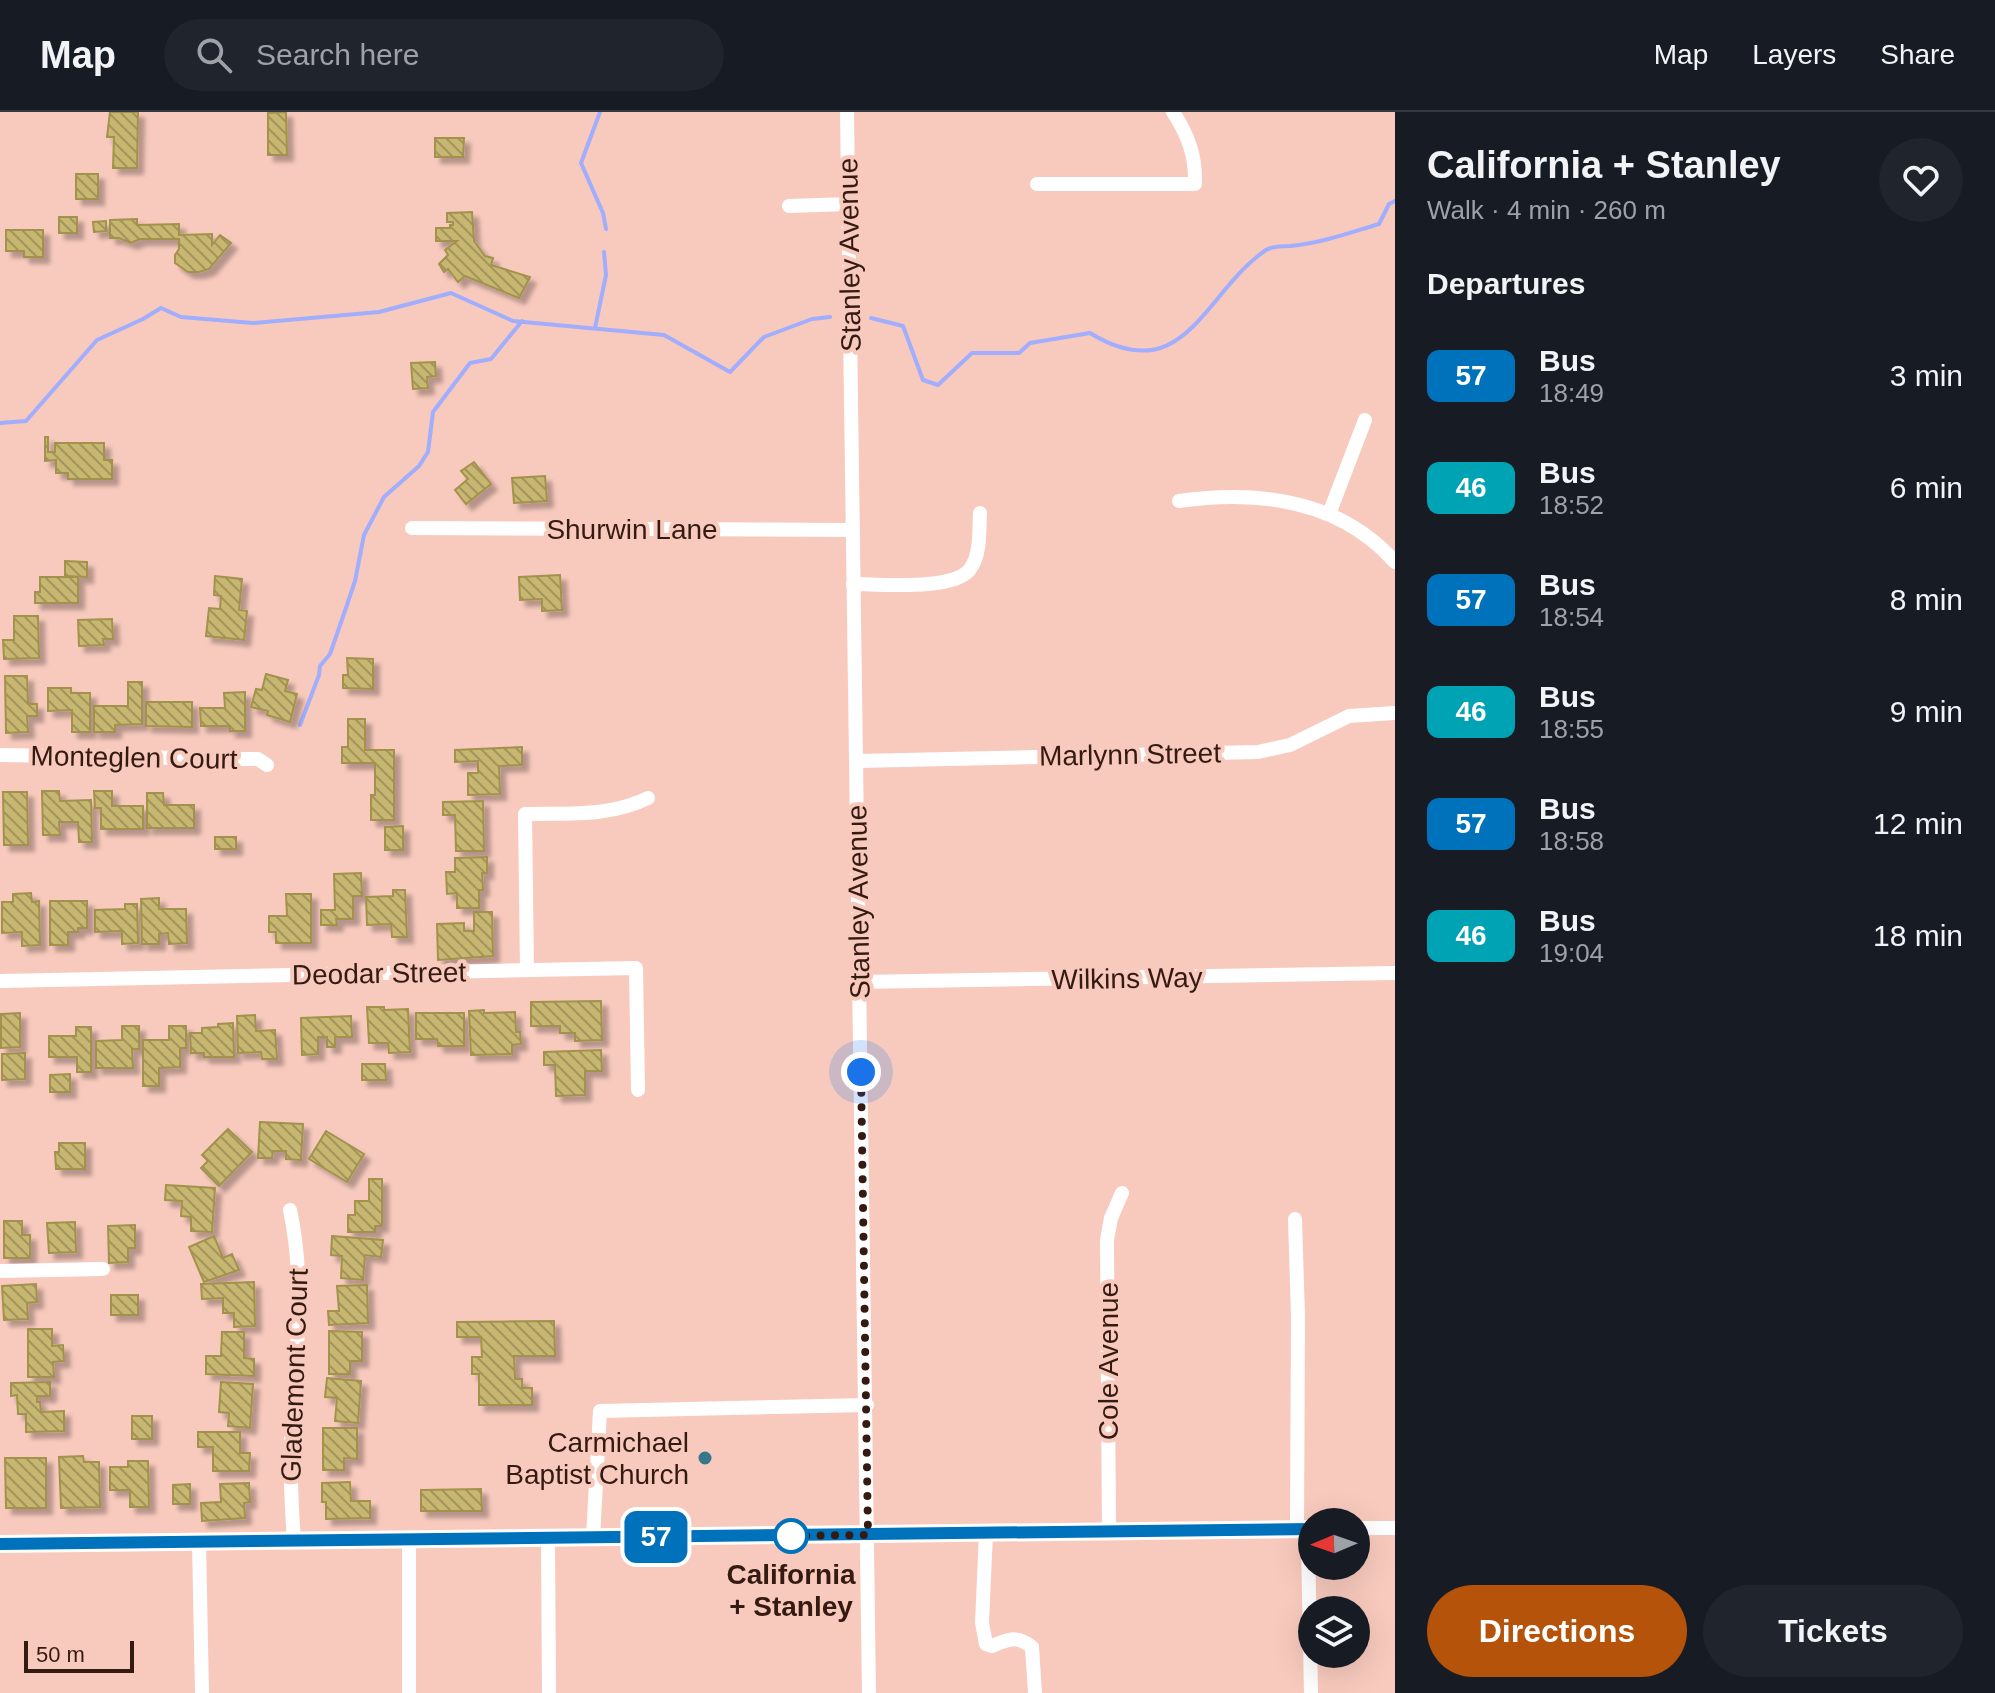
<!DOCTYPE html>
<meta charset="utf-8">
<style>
:root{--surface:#171b24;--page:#20242c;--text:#f1f3f6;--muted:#9ea1a6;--line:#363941;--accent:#b45309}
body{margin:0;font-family:Arial,sans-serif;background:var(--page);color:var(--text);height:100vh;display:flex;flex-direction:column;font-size:30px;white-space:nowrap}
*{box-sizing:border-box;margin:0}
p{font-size:26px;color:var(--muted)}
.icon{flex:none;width:44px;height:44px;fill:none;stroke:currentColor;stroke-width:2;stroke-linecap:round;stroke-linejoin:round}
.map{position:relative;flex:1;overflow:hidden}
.drawer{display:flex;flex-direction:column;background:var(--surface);width:600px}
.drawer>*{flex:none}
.badge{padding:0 16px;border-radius:12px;font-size:28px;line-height:52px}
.needle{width:52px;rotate:268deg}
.tools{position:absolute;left:1298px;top:1396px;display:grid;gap:16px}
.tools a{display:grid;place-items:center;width:72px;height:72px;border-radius:50%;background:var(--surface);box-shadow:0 8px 32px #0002;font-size:40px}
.scale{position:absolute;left:24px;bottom:20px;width:110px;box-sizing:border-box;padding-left:8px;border:4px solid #351a12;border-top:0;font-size:22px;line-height:28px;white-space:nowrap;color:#351a12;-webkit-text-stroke:6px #f8cabd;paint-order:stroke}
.you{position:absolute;width:40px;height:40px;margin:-20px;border:6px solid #fff;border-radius:50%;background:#1a73e8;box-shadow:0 0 0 12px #1a73e833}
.map>.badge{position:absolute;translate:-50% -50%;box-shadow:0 0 0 4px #fff}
h2{padding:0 32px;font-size:30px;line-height:72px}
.round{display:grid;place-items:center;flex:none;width:84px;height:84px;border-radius:42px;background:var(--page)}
.summary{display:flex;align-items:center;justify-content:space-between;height:136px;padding:0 32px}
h1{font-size:38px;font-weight:700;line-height:60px}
.cta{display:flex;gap:16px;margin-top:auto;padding:16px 32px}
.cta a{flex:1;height:92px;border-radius:48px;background:var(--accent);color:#fff;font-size:32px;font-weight:700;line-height:92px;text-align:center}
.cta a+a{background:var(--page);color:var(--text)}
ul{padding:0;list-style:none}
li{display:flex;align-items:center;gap:24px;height:112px;padding:0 32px}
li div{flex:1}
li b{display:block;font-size:30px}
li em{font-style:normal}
li .badge{min-width:88px;font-weight:700;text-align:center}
header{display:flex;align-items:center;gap:48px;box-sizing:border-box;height:112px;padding:0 40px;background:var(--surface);border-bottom:2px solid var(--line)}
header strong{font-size:38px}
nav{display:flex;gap:44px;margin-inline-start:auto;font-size:28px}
.search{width:560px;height:72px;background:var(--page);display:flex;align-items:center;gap:20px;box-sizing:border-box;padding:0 28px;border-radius:44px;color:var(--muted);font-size:30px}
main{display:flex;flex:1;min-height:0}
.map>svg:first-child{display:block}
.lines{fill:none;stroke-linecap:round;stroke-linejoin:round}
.stream{stroke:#a1adfd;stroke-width:4}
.building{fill:url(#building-back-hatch);stroke:#a2924c;stroke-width:2;filter:url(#shadow)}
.minor{stroke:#fff;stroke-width:14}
.line-casing{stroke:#fff;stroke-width:18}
.line{stroke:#0072bc;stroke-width:12}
.walk{stroke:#351a12;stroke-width:8;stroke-dasharray:0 14.4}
.poi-dot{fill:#357889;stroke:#f8cabd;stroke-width:3}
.stop-dot{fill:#fff;stroke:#0072bc;stroke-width:4}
.labels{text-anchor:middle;stroke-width:8;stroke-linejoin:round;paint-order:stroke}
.street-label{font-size:28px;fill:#351a12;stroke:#f8cabd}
.poi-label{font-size:28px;fill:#351a12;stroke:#f8cabd;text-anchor:end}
.stop-label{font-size:28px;font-weight:bold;fill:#351a12;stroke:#f8cabd}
</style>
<header>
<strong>Map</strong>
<div class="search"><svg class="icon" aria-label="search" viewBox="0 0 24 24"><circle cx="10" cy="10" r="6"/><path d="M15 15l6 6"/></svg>Search here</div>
<nav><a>Map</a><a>Layers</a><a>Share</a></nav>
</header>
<main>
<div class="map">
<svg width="1395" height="1581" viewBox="0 0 1395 1581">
<defs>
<pattern id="building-back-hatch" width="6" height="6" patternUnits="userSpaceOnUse" patternTransform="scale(2)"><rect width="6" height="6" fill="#c7b771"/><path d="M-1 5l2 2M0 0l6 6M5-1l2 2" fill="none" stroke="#a2945b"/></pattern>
<filter id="shadow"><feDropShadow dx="6" dy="6" stdDeviation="2" flood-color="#0004"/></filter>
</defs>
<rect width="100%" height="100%" fill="#f8cabd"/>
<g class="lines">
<!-- stream -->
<g class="stream">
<path d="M600,0L581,51L603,101L606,117"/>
<path d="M871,206L903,214L923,268L938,273L972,241H1019L1030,231L1090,221C1185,279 1204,180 1266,138C1272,134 1282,134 1290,134C1321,131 1349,121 1379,112L1389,92L1395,89"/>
<path d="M595,216L606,163L604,140"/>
<path d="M0,311L26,309L97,228L143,207L161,196L181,205L253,211L379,200L451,181L513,209L664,223L730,260L764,225L812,207L830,205"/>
<path d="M300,613L319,563L320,554L330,542L347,493L355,469L364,423L384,385L419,354L428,340L433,300L470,251L491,247L522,209"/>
</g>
</g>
<!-- building -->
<g class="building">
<path d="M110,0H138L137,56H113L114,25H107Z"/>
<path d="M286,0L287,43H268V1Z"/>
<path d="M435,26H464L463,45H435Z"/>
<rect x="76" y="62" width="22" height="25"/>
<path d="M472,100L474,129L485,144L493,146L491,153L530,165L519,186L465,164L458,170L448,157L444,160L439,152L448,143L445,138L457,129H436V116H450V113H453V110H447V101Z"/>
<rect x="59" y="105" width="18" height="16"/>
<path d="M137,107V113L179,112V123L212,122V133L220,123L231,131L209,157L199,160H188L175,151V143L179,137V127H140L131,131L119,126H110V108Z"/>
<path d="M106,109V119L94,120L93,110Z"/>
<path d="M6,118H43V145H24V139H6Z"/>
<path d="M435,250L436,264L427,265L428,276L413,277L411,251Z"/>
<path d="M45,325H48V340H55V331H104V348H112V367H68V361H56V348L45,349Z"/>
<path d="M474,350L491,372L466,392L455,378L468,367L461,359Z"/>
<path d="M545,364L547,389L514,391L512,366Z"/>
<path d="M65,449L87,450V465L65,464Z"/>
<path d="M560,463L562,498L542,499V487L520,488L519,465Z"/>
<path d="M215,464L242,467L239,498L247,499L244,528L206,524L209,496L220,497L221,484L214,483Z"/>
<path d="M40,465H78V491H35V480H40Z"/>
<path d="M14,504H38L39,546L4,547L3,528H14Z"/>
<path d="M112,507L113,527H103L104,533L79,534L78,508Z"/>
<path d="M347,546L373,547V577L343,576V563H348Z"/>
<path d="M266,562L288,568L285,579L297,582L290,610L267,603L268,599L251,595L256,577L262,578Z"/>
<path d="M5,564H27L28,592H37V604H27L28,620L6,621Z"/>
<path d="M128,570H142V612L115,613V620H94V594H128Z"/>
<path d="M48,576H71V581H90V620H72V598L48,599Z"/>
<path d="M245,580V619H230V614H201L200,596H225L224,581Z"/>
<path d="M146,590H192V615L146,614Z"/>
<path d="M348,607H365V638H394V708H371V683H375V651H342V635H348Z"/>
<path d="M522,635V653L499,654L500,682L468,683V661H478V649L455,650V638Z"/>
<path d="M42,679H59L60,689L91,688L92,730H79L78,710H59L60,723H43Z"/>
<path d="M94,679H112V694H143V717H101V696H95Z"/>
<path d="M3,680H27L28,733H4Z"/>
<path d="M147,681H163L164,693H194V716H147Z"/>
<path d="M483,689L484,739H456L455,703H443V690Z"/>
<path d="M403,714V738H385V715Z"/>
<rect x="215" y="725" width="21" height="12"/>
<path d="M487,745V761H482L483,778H479V796H457V781L447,782L446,760H455V746Z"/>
<path d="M361,761L362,784H353V807H336L337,813H321V798H335L334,762Z"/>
<path d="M393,778H405L407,825H392L391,812L367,813L366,785L393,784Z"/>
<path d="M31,781L32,790L39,789L40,833L22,834V820L2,821V790H13V782Z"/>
<path d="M286,782H311V831H276V820H269V804H287Z"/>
<path d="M159,786V797H186L187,831L169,832L168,821L159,822V832H142L141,787Z"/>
<path d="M50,789H87V816H78V820H68V833H50Z"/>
<path d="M125,792H137L138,831L122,832V819L95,820V798L125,797Z"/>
<path d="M474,800H492L493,844L438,848L437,812L464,811V819H474Z"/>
<path d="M601,889L602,928L575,929V921H560V914H531V890Z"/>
<path d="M367,895H384V898L408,897L410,940L389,941L388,931H369Z"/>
<path d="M484,898V901L515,900L516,920H520L521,932L512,933V942L471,943L469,899Z"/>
<path d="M20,901V935L1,936V902Z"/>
<path d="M416,901H464V934H438L437,927H416Z"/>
<path d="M255,903L256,919L275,918L277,947H262L261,940L238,941L237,904Z"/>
<path d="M351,904L352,925H335V935H327V925H318V942L302,943L301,906Z"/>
<path d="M233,911L234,945H204V941H191L190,921H202V916L218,915V912Z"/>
<path d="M122,914H139V937H132L133,956H96V929L122,928Z"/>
<path d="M169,914H186V936H180V955L159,956V974H143V928H169Z"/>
<path d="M76,915H91V960H77V945H49V924H76Z"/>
<path d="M601,938L602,959H585V983L556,984L555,953H544V940Z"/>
<path d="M25,941V967L2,968V942Z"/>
<path d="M362,952H385L386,968H362Z"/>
<path d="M70,962V980H50V963Z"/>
<path d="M260,1010L303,1012L301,1048L286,1047V1039H273L272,1046H258Z"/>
<path d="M228,1017L252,1040L219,1074L201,1056L208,1049L202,1043Z"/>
<path d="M326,1019L364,1042L347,1070L309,1047Z"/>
<path d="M59,1031H85V1057H56L55,1040H59Z"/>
<path d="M369,1067H382V1114H375V1120H348V1103H355V1089H369Z"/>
<path d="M166,1073L215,1076L212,1120L191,1119V1105L181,1104L182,1089L165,1088Z"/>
<path d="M4,1109H22V1123H30V1146H4Z"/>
<path d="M75,1110L76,1140L49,1141L47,1111Z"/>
<path d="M135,1113V1136H128V1150L109,1151L108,1114Z"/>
<path d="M214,1124L223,1146L232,1142L239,1158L204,1170L189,1135Z"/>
<path d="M332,1124L383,1128L381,1145L365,1143L363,1168L341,1166L342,1144L331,1143Z"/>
<path d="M254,1170L255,1214L234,1215V1201H223V1186L202,1187L201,1172Z"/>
<path d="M36,1172L37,1190L27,1191L28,1207L4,1208L2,1174Z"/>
<path d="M367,1173L368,1211L329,1213L328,1199H339L337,1174Z"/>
<rect x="111" y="1183" width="27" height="20"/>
<path d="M554,1209L555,1244H514L515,1267H522V1276H532V1293H479V1262H472V1245H482L481,1225H457V1210Z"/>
<path d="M28,1217H52V1234L63,1233L64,1249L53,1250L54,1265H28Z"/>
<path d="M329,1219L362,1220V1249H350V1262H329Z"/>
<path d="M222,1220H244V1246L254,1247V1264L206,1262V1244H221Z"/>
<path d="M327,1266L361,1269L358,1311L335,1309L337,1286L325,1285Z"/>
<path d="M50,1270V1284H37V1290H40L41,1300L64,1299V1319L26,1320V1302H18L17,1283L11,1284V1271Z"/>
<path d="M221,1270L253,1272L250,1316L228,1314L229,1301L219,1300Z"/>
<rect x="132" y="1304" width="20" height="23"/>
<path d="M323,1316H357V1347L344,1346V1358H323Z"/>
<path d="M198,1320H240V1341H250L249,1359H213V1335H198Z"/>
<path d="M83,1344L84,1350H99L100,1395L61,1396L59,1345Z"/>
<path d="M5,1346H46V1396H6Z"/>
<path d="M128,1349H148L149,1395H130V1378H110V1355H128Z"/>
<path d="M350,1370L351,1389H370V1406L326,1407V1390H322V1371Z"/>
<path d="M249,1371L250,1390L244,1391L245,1406L202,1409L201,1391L221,1390L220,1372Z"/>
<path d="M190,1372V1392H173V1373Z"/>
<path d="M481,1377L482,1399H421V1378Z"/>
</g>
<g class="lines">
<!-- minor -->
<g class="minor">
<path d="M847,0L869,1581"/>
<path d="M1037,72H1195C1196,44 1188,23 1173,0"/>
<path d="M789,94L849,92"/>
<path d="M1179,389C1258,378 1339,387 1395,450"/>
<path d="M1329,402L1365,308"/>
<path d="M412,416L852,418"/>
<path d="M853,472C880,472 955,479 970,457C981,443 979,418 980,401"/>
<path d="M0,643L243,647H258L267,653"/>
<path d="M857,649L1258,640L1290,633L1349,604L1395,601"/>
<path d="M527,858L525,702C567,701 610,705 648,686"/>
<path d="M0,869L636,856L638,978"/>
<path d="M859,870L1395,861"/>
<path d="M290,1098C305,1168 297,1236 292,1306C289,1347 291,1388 294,1429"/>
<path d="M1295,1107L1298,1204L1297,1417"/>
<path d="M0,1159L103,1157"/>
<path d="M1356,1416H1395"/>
<path d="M1310,1417L1308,1433L1311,1581"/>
<path d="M1109,1420L1107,1128L1111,1106L1122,1081"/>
<path d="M986,1421L982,1511L986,1532L992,1534C1009,1527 1017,1523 1032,1535L1035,1581"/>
<path d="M548,1426L549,1581"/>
<path d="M593,1426L600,1299L867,1293"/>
<path d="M199,1430L202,1581"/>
<path d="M0,1432L1312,1417"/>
<path d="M409,1581V1428"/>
</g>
</g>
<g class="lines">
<defs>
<path id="line" d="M0,1432L1312,1417"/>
</defs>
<!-- line casing -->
<use href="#line" class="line-casing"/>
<!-- line -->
<use href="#line" class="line"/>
<!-- walk -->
<path class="walk" d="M791,1424H777L868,1423L861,960"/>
</g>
<!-- markers -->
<circle class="poi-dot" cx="705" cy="1346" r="8"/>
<circle class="stop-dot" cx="791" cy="1424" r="16"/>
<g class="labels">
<!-- street labels -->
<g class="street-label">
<text transform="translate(849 143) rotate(-91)" y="10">Stanley Avenue</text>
<text x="632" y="427">Shurwin Lane</text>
<text transform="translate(1130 642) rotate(-1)" y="10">Marlynn Street</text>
<text transform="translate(134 645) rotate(1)" y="10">Monteglen Court</text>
<text transform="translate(858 790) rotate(-91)" y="10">Stanley Avenue</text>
<text transform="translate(379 861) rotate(-1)" y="10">Deodar Street</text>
<text transform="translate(1127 866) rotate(-1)" y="10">Wilkins Way</text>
<text transform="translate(1108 1249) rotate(-90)" y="10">Cole Avenue</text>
<text transform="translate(294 1263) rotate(-88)" y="10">Glademont Court</text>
</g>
<!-- poi labels -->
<g class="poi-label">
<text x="689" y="1340">Carmichael<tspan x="689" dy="32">Baptist Church</tspan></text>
</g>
<!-- stop labels -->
<g class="stop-label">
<text x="791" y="1472">California<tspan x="791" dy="32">+ Stanley</tspan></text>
</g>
</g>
</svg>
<div class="tools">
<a><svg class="needle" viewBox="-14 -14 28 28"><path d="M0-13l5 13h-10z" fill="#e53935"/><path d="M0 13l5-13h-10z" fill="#9ea1a6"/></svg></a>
<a><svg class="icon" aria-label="layers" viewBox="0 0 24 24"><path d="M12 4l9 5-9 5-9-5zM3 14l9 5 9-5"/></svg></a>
</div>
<div class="scale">50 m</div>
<div class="you" style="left:861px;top:960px"></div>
<b class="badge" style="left:656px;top:1425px;background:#0072bc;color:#fff">57</b>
</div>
<section class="drawer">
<div class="summary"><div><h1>California + Stanley</h1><p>Walk · 4 min · 260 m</p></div><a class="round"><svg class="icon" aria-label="heart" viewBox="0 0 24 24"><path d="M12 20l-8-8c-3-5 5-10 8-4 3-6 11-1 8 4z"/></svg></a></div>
<h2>Departures</h2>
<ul>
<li><span class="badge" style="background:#0072bc;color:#fff">57</span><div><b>Bus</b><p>18:49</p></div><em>3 min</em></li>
<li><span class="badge" style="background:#00a3b4;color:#fff">46</span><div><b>Bus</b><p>18:52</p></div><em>6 min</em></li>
<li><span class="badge" style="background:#0072bc;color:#fff">57</span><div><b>Bus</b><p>18:54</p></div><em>8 min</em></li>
<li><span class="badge" style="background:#00a3b4;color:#fff">46</span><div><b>Bus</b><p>18:55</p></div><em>9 min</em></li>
<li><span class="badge" style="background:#0072bc;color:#fff">57</span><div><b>Bus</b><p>18:58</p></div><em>12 min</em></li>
<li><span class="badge" style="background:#00a3b4;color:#fff">46</span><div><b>Bus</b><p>19:04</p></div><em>18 min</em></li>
</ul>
<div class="cta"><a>Directions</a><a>Tickets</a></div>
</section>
</main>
